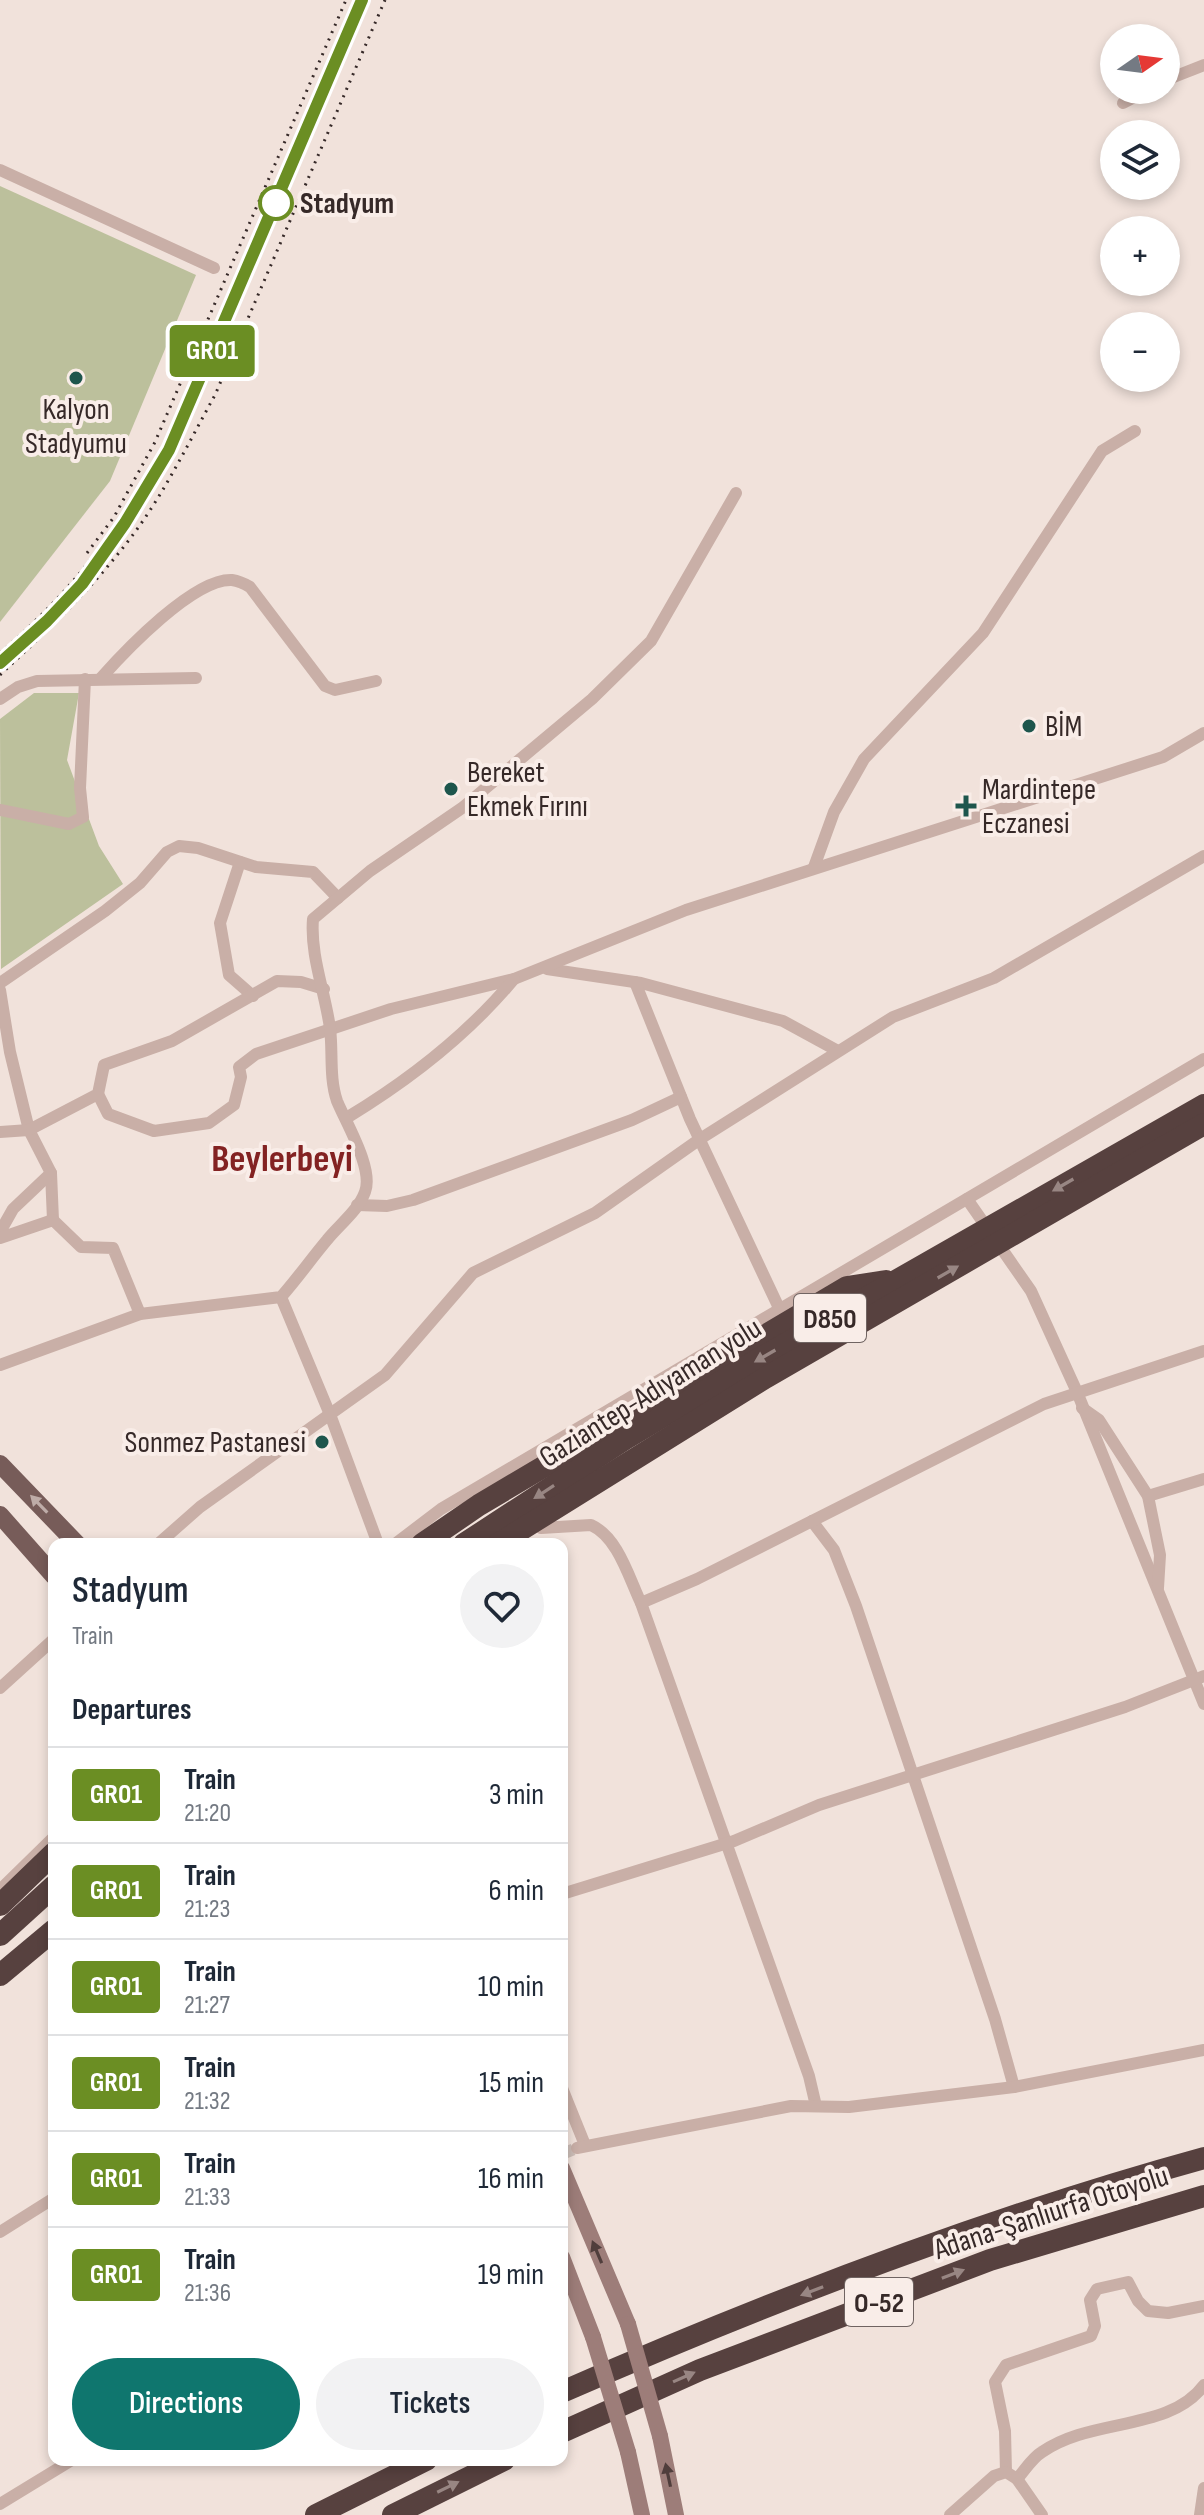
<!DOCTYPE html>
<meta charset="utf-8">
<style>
:root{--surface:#fff;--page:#f2f2f3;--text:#1f2937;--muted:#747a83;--line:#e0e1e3;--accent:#0f766e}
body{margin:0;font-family:"Sofia Sans Condensed",sans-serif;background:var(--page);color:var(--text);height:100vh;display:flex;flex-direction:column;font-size:30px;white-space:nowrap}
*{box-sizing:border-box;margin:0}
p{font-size:26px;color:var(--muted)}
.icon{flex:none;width:44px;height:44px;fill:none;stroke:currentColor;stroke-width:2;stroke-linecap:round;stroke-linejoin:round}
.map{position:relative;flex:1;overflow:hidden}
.sheet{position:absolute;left:48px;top:1538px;width:520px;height:928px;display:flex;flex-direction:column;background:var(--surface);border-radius:16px;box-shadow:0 4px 12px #0003}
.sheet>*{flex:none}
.badge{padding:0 16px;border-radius:6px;font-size:28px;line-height:52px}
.needle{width:52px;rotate:76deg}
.tools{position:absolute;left:1100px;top:24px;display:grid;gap:16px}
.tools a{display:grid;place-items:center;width:80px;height:80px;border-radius:50%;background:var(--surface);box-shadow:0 4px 12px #0003;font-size:40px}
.map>.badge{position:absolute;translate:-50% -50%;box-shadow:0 0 0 4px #fff}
h2{padding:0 24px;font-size:30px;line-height:72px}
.round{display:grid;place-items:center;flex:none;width:84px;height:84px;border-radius:42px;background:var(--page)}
.overview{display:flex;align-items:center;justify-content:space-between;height:136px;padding:0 24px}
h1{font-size:38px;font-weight:600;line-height:60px}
.action{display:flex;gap:16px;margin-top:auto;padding:16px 24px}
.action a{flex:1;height:92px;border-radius:48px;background:var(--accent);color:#fff;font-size:32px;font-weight:600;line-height:92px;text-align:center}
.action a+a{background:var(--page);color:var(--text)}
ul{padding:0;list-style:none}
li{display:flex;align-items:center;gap:24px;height:96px;padding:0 24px;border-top:2px solid var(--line)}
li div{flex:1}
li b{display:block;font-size:30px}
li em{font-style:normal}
li .badge{min-width:88px;font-weight:700;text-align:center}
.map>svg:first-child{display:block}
.green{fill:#bcc09c}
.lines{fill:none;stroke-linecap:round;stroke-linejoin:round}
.street-tunnel{stroke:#ccbdb7;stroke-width:12;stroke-dasharray:12 6;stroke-linecap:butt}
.street{stroke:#c9afa7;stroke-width:12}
.secondary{stroke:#9d7d79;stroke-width:16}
.primary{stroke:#775c59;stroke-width:18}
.highway{stroke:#57413f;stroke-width:22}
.rail{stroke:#362928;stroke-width:3;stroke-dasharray:2 6;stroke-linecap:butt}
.secondary-bridge{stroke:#9d7d79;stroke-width:16}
.oneway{fill:#988683}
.oneway2{fill:#beaca8}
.oneway3{fill:#503e3c}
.line-casing{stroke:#fff;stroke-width:18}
.line{stroke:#6b8e23;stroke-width:12}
.stop-dot{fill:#fff;stroke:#6b8e23;stroke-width:4}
.poi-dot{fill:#1e564d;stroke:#f9ede8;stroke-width:3}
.labels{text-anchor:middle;stroke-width:8;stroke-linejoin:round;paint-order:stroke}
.shield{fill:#f9ede8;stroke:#706462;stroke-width:2}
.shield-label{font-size:28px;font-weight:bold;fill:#362928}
.stop-label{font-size:30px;font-weight:bold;fill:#362928;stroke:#f9ede8;text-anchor:start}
.poi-label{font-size:30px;fill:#362928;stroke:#f9ede8;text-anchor:start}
.street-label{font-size:30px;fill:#362928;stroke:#f9ede8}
.district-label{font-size:38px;font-weight:bold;fill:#832222;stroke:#f9ede8}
</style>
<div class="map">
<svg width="1204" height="2515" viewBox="0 0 1204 2515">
<rect width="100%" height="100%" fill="#f1e2db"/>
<!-- green -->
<g class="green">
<path d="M0,186L196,275L110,481L0,622Z"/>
<path d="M34,693H79L67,760L99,846L123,884L1,969L0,719Z"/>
</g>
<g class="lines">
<!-- street-tunnel -->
<path class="street-tunnel" d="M562,2154L577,2148"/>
<!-- street -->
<g class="street">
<path d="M1166,80L1204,65"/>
<path d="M1123,103L1148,90"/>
<path d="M0,170L214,268"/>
<path d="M101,678C125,651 194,578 232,580C239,581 245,584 250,587L325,686L335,690L376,681"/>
<path d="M0,699L18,687L37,681L196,678"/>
<path d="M0,810L69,824L83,817L80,788L85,679"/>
<path d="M240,862L220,923L229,975L253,996"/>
<path d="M814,867L834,812L864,759L983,633L1102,451L1135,431"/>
<path d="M547,969L641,983L783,1021L838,1051"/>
<path d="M635,982L690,1119L779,1308"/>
<path d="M0,983L105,911L140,883L167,852L179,846L198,848L256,867L313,872L338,898"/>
<path d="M0,990L10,1052L29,1130L51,1173L53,1220"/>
<path d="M98,1094L108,1114L154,1131L209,1123L234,1105L241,1077L239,1067L256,1054L391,1009L514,979L686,910L1163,757L1204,733"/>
<path d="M348,1117C409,1080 468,1034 514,979"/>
<path d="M0,1132L29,1130L98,1094L104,1065L172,1041L277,981L301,982L324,989"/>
<path d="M967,1199L1031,1291L1077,1392L1204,1704"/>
<path d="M357,1205L387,1206L413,1200L632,1120L681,1097"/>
<path d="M0,1232L13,1209L51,1173"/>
<path d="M0,1238L53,1220L81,1247L113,1248L140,1314"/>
<path d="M281,1297L331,1417L378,1544"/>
<path d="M0,1365L140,1314L281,1297C297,1279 311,1259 327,1240C339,1225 358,1211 365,1192C374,1169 346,1123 337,1101C329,1078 333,1051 330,1028C325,992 310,955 313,919L370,871L462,808L592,699L651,641L736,493"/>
<path d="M1082,1408L1099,1420L1148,1496L1160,1555L1158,1588"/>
<path d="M1148,1496L1204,1479"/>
<path d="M812,1521L834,1550L856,1606L995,2019L1014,2087"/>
<path d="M541,1528L591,1525C618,1537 629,1578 641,1603L809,2076L816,2106"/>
<path d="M158,1544L200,1507L385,1375L473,1273L595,1213L700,1139L893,1017L994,978L1204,856"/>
<path d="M395,1544L441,1509L1204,1059"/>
<path d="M641,1603L697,1579L1044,1404L1204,1351"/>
<path d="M0,1688L54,1639"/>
<path d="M0,1890L54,1837"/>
<path d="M562,1894L734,1841L819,1805L1125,1707L1204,1676"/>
<path d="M562,2088L585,2145"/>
<path d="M577,2148L791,2106L849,2107L1014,2087L1204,2050"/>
<path d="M0,2232L54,2198"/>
<path d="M1006,2472L1005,2431L995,2382L1006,2365L1091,2336L1095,2326L1090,2300L1097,2289L1128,2282L1138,2301L1148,2311L1168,2313L1204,2306"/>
<path d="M1017,2479C1025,2470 1032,2458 1042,2452C1092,2417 1169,2432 1204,2385"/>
<path d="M0,2504L72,2460"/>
<path d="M950,2515L994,2476L1006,2472L1017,2479L1042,2515"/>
<path d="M1200,2515L1204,2488"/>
</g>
<!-- secondary -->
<g class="secondary">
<path d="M562,2168L628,2324"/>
<path d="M562,2257L593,2337"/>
<path d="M660,2436L676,2515"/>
<path d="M628,2452L642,2515"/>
</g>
<!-- primary -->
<g class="primary">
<path d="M0,1464L77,1544"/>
<path d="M0,1515L54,1576"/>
</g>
<!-- highway -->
<g class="highway">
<path d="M422,1544L479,1505L847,1287L886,1281"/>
<path d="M464,1544L625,1439L759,1359L1204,1105"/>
<path d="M498,1544L765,1378L1204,1124"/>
<path d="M0,1905L54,1853"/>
<path d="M0,1935L54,1886"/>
<path d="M0,1975L54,1930"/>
<path d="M562,2392C770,2301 985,2218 1204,2158"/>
<path d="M562,2432L700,2370L990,2260L1204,2196"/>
<path d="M316,2515L426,2460"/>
<path d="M393,2515L504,2460"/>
</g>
<!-- rail -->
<g class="rail">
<path d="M87,553L114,517L155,442L346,0"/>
<path d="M99,560L169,450L362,0"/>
<path d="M0,653C38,620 71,587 100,547"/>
<path d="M0,675C48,630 96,585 135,532C166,490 190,440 215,395L385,0"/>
</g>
<!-- secondary-bridge -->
<g class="secondary-bridge">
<path d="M628,2324L660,2436"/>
<path d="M593,2337L628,2452"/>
</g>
</g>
<!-- one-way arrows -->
<defs><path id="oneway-solid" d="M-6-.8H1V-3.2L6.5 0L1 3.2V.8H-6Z" transform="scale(2)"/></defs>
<g class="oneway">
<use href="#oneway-solid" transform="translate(1063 1185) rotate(150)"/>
<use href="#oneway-solid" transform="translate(948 1272) rotate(-30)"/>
<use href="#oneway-solid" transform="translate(765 1356) rotate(150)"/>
<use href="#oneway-solid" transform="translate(544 1492) rotate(147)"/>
<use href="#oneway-solid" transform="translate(953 2274) rotate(-21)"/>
<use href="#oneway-solid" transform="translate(812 2291) rotate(159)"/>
<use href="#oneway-solid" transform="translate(684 2377) rotate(-24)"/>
<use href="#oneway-solid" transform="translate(448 2487) rotate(-26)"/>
</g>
<use class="oneway2" href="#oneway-solid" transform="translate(39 1504) rotate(-134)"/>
<g class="oneway3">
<use href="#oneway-solid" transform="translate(597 2252) rotate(-113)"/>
<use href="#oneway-solid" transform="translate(668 2475) rotate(-102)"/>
</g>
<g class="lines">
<defs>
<path id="line" d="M0,663L47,621L82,584L125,523L169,450L362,0"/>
</defs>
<!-- line casing -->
<use href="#line" class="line-casing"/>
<!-- line -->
<use href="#line" class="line"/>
</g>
<!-- markers -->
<circle class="stop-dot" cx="276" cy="203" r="16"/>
<g class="poi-dot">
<circle cx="76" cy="378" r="8"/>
<circle cx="1029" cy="726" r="8"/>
<circle cx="451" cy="789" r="8"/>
<path d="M962 794h8v8h8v8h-8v8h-8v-8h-8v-8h8z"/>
<circle cx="322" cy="1442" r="8"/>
</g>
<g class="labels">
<!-- shield labels -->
<g class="shield">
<rect x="794" y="1294" width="72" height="48" rx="6"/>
<rect x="845" y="2278" width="68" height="48" rx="6"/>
</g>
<g class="shield-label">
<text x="830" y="1328">D850</text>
<text x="879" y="2312">O-52</text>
</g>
<!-- stop labels -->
<g class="stop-label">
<text x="300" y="213">Stadyum</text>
</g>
<!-- poi labels -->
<g class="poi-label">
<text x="76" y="419" text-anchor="middle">Kalyon<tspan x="76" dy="34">Stadyumu</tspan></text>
<text x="1045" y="736">BİM</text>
<text x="467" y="782">Bereket<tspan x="467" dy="34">Ekmek Fırını</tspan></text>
<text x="982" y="799">Mardintepe<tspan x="982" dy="34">Eczanesi</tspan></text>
<text x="306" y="1452" text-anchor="end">Sonmez Pastanesi</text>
</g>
<!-- street labels -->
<g class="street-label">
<text transform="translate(650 1392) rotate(-32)" y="10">Gaziantep-Adıyaman yolu</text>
<text transform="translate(1051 2212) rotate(-18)" y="10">Adana-Şanlıurfa Otoyolu</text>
</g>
<!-- district labels -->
<g class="district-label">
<text x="282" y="1171">Beylerbeyi</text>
</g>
</g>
</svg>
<div class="tools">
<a><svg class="needle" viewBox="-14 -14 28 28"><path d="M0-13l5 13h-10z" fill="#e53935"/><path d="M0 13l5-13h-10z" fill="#747a83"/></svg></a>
<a><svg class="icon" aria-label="layers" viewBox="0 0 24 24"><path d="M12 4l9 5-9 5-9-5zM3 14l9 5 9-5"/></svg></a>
<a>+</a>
<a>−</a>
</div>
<b class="badge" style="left:212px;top:351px;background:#6b8e23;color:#fff">GR01</b>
<section class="sheet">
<div class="overview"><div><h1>Stadyum</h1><p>Train</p></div><a class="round"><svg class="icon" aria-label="heart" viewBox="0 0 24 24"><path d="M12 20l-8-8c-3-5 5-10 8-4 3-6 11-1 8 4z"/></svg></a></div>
<h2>Departures</h2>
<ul>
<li><span class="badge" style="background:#6b8e23;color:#fff">GR01</span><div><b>Train</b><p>21:20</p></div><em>3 min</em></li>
<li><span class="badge" style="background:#6b8e23;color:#fff">GR01</span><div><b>Train</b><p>21:23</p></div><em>6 min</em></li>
<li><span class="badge" style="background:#6b8e23;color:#fff">GR01</span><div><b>Train</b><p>21:27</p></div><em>10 min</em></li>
<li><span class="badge" style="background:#6b8e23;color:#fff">GR01</span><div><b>Train</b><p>21:32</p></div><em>15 min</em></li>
<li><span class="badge" style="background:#6b8e23;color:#fff">GR01</span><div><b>Train</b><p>21:33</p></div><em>16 min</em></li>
<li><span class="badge" style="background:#6b8e23;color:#fff">GR01</span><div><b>Train</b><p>21:36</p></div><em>19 min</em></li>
</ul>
<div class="action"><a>Directions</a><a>Tickets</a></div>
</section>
</div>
